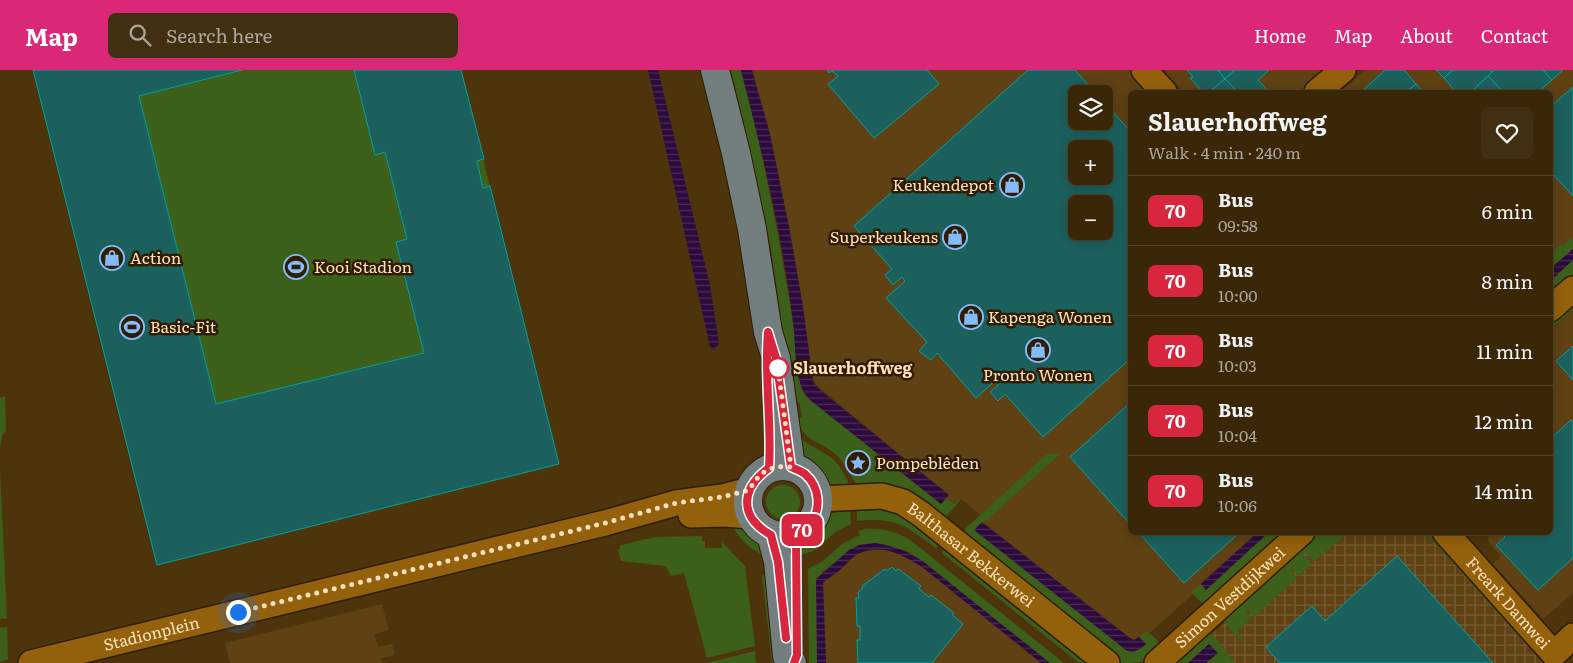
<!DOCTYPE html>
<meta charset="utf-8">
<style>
:root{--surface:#3a2708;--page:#412f12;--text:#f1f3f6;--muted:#aba59c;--line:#544429;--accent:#db2777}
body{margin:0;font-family:Literata,serif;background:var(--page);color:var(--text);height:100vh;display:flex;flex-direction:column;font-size:19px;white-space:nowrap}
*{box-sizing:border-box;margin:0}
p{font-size:16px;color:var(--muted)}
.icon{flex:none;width:28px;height:28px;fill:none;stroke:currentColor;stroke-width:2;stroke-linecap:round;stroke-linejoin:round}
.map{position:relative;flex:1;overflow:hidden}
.drawer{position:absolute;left:1128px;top:20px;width:425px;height:445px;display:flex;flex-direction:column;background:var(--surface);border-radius:8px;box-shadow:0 2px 12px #0003,0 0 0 1px var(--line)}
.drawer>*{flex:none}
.badge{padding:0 10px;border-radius:8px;font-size:18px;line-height:32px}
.fabs{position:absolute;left:1068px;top:15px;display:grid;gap:10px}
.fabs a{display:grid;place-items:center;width:45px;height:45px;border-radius:8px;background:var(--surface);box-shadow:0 2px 12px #0003,0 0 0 1px var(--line);font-size:25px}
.you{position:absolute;width:25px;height:25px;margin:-12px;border:4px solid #fff;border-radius:50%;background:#1a73e8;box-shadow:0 0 0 8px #1a73e833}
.map>.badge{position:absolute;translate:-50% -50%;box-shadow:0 0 0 2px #fff}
.round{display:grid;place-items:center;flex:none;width:52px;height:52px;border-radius:8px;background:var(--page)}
.overview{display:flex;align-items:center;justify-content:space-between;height:85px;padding:0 20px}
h1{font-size:24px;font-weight:700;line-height:38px}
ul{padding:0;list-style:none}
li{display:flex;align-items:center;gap:15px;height:70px;padding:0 20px;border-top:1px solid var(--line)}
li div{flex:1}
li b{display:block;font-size:19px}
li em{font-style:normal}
li .badge{min-width:55px;font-weight:700;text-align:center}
header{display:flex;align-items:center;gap:30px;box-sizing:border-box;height:70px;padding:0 25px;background:var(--accent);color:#fff}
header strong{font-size:24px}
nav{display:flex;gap:28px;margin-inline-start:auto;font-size:18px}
.search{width:350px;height:45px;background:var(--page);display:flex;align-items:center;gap:12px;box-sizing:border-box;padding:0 18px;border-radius:8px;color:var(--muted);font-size:19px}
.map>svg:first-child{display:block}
.built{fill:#5f4114;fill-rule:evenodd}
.industrial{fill:url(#industrial-grid)}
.green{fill:#3c6019}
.water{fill:url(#water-rules)}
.building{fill:#1c605e;stroke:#03a19f;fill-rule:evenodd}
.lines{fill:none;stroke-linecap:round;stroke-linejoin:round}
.minor-casing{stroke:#2e1d06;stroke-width:28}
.major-casing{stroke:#2e1d06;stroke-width:30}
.minor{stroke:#93610c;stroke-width:25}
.major{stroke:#737e7f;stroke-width:28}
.line-casing{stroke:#fff;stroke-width:11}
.line{stroke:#d7263d;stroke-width:8}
.walk{stroke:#fde1be;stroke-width:5;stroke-dasharray:0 9}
.stop-dot{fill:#fff;stroke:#d7263d;stroke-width:2.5}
.labels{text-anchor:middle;stroke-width:5;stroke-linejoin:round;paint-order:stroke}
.poi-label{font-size:16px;fill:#fde1be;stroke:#301c00;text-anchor:start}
.stop-label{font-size:16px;font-weight:bold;fill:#fde1be;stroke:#301c00;text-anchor:start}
.street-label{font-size:16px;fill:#fde1be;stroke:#301c00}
</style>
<header>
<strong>Map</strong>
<div class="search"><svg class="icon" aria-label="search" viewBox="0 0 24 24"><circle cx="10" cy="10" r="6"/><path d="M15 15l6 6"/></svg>Search here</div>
<nav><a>Home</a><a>Map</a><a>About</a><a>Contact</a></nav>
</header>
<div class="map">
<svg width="1573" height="593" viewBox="0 0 1573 593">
<defs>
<pattern id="industrial-grid" width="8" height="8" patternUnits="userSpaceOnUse" patternTransform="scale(1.25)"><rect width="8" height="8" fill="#5f4114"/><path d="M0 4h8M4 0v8" fill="none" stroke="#775c34"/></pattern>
<pattern id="water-rules" width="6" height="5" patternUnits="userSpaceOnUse" patternTransform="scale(1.25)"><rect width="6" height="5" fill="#2d0a3d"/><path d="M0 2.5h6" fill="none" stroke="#4c2d57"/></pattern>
</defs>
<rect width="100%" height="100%" fill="#4e340b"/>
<!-- built -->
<g class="built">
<path d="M752,0H1132L1152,22H1130V462L1257,463L1201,513L1202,516L1142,570H1133L1130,568L983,453L987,450L960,428L955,434L946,428L948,425L816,315L812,306L803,237L790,162L770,64ZM1076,24H1104V51H1076ZM1076,79H1104V106H1076ZM1076,134H1104V161H1076Z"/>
<path d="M1164,0H1329L1303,22H1184Z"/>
<path d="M1365,0H1573V179L1550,199V22H1340Z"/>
<path d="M1573,239V523L1543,549L1493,494L1501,486L1487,470L1489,468L1484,463L1550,462V260Z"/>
<path d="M876,480H890L904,486L922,497L1041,593H826L823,513L854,486L862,482Z"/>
<path d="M382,534L389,560L374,564L378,577L392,574L395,585L381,588L382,593H230L225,573Z"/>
</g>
<!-- industrial -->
<path class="industrial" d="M1325,463H1426L1543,593H1206L1217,583L1205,570Z"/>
<!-- green -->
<g class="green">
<path d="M33,0H461L559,394L157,495Z"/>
<path d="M731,0H741L758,66L778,164L791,239L801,318L805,325L941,434L946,428L955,434L960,428L961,429L947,446L944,447L900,417L886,414L857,416C850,404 844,391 834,383C816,369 806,373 796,349L802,347L799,332H793L792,326L771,178L752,87Z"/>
<path d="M1571,168L1573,170V179L1550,199V184L1560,175L1562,177Z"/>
<path d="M1573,190V206L1550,227V211Z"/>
<path d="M1573,231V239L1550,260V252Z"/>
<path d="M5,326L6,360L2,366L0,378V328Z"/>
<path d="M795,361C808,378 816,376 830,387C840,394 845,406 850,416H837L829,414L822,411L803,393Z"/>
<path d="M1047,384H1060L987,450L983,453L982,452L975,460L1126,580L1146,574L1139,567L1147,561L1158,571L1160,577C1149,593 1140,593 1121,593L966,468L963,463L966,458Z"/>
<path d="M0,400L7,548L0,549Z"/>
<circle cx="783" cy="432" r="17"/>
<path d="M857,438L878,439L901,444L941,473L936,478C906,456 896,447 857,451Z"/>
<path d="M850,440L851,454L837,461L813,481L801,485C802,471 818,451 831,444C836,442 844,441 850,440Z"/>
<path d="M743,455L763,471L766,486C751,480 741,471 733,457Z"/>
<path d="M865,459C882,458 894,461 909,469L1064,593H1050L925,493L907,481L875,473L839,490L822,502L817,580V593H809L808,499L823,491L842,474L860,465L858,461Z"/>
<path d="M1267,463H1288L1204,535L1191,522L1201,514L1206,520Z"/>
<path d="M1316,463H1343L1345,465L1314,492L1305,482L1303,484L1312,494L1299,506L1292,498L1290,499L1297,508L1254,547L1248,540L1246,541L1252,548L1237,562L1243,569L1241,571L1225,553L1223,548L1224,546Z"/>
<path d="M1426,463H1433L1528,567L1523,571Z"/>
<path d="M702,466V471H705V478H722V472L745,496L755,576L707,588L684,503L671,506L666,496L621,491L618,481L621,475L655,467Z"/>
<path d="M945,476L1092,593H1079L942,483Z"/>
<path d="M774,504L784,593H772L762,505Z"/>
<path d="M7,557L8,589L0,592V558Z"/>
<path d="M1208,563L1213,565L1235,593H1206L1217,583L1209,574L1188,593H1173Z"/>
<path d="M755,581L756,593H706Z"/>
</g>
<!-- water -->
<g class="water">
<path d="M648,0H658L710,215L719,274L714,280L710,277Z"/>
<path d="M741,0H752L770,64L790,162L803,237L813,312L819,319L949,425L941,434L810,330C794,313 796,284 794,261C784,173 763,86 741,0Z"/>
<path d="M1573,179V190L1550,211V199Z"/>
<path d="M982,452L1130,568L1134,570L1139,567L1146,574C1140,579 1135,584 1126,580L974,460Z"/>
<path d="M1257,463H1268L1206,520L1201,514Z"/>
<path d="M875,473C896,476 907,481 925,493L1050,593H1041L922,497C903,485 879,471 856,485C850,489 845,496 839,501C834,505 828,508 823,513L826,593H817L816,509L849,480L859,475Z"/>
<path d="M1209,574L1218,583L1206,593H1188Z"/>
</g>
<!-- building -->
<g class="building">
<path d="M33,0H242L139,26L216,334L424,283L396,172L407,169L385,82L375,85L354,0H461L484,89L477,91L483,118L490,116L559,394L157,495Z"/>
<path d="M827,0H927L939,14L874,68L828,14L838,6L832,1L829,3Z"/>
<path d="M1028,0H1075L1096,24H1076V51H1104V32L1130,61V289L1043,367L1005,324L998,331L990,322L998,315L995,311L976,328L937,283L931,290L919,281L927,272L886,228L905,211L902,207L893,215L885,205L892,199L854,156ZM1076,79H1104V106H1076ZM1076,134H1104V161H1076Z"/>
<path d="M1187,0H1218L1225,9L1209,22H1203L1190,8L1193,7Z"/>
<path d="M1218,0H1235L1225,9Z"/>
<path d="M1235,0H1269L1258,10L1269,22H1238L1225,9Z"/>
<path d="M1385,0H1404L1416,14L1406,22H1361Z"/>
<path d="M1436,0H1453L1444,8Z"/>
<path d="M1453,0H1491L1492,2L1471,22H1456L1444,8Z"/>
<path d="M1494,0H1543L1552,10L1538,22H1503L1488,6Z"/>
<path d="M1543,0H1563L1552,10Z"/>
<path d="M1488,6L1503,22H1471Z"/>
<path d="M1225,9L1238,22H1209Z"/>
<path d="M1416,14L1424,22H1406Z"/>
<path d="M1573,17V126L1550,101V37Z"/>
<path d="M1573,276V310L1556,291Z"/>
<path d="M1130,333V454L1070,387Z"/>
<path d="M1571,350L1573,352V488L1538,520L1496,475L1505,467L1501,462H1550V369Z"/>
<path d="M1138,462H1240L1184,513Z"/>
<path d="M1397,486L1493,593H1280L1266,577L1312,536L1325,551Z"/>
<path d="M892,497L896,501L898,499L921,516L919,519L929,527L931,525L954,543L952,545L963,554L932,593H858L857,570H860V556H857L856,528H859L858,522L863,518L862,516L885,499L886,501Z"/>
</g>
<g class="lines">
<defs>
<g id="minor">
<path d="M1144,0L1164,22"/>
<path d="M1317,22L1343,0"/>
<path d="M1550,239L1573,219"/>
<path id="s1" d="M818,429L882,426L903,432L921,444L1107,593"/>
<path d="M691,445L724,444L751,446"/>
<path id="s2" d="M1445,462L1554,584L1573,566"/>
<path id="s3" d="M31,593L605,453L676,433L722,427L749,420"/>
<path id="s4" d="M1157,593L1302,462"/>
</g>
<g id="major">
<path d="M715,0L736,83L752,159L768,262L776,288L791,397"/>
<circle cx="783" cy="431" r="35"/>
<path d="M771,465L778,491L787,586L792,593"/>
</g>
</defs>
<!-- minor casing -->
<use href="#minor" class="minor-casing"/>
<!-- major casing -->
<use href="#major" class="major-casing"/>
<!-- minor -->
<use href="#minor" class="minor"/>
<!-- major -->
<use href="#major" class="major"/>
</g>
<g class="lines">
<defs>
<path id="line" d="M786,568L778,492L771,465C739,447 740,419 769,398C772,353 764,307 768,262L776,288L791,397C795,399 801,401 805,404C820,417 822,440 809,455C806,459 800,461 796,464L797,585L794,593"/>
</defs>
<!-- line casing -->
<use href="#line" class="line-casing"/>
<!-- line -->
<use href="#line" class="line"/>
<!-- walk -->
<path class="walk" d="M238,542L605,453L676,433L722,427L749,420C760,402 769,395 791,397L778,298"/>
</g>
<!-- icons -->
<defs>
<symbol id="shop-ring" viewBox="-11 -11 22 22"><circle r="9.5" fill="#301c00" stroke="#85bbfb" stroke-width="1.5"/><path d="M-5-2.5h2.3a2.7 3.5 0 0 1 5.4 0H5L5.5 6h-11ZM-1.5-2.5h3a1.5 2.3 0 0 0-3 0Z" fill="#85bbfb"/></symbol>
<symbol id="stadium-ring" viewBox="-11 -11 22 22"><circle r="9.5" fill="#301c00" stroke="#85bbfb" stroke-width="1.5"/><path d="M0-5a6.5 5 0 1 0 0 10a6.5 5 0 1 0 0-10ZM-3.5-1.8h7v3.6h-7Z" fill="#85bbfb"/></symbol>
<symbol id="sight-ring" viewBox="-11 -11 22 22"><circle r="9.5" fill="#301c00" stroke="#85bbfb" stroke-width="1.5"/><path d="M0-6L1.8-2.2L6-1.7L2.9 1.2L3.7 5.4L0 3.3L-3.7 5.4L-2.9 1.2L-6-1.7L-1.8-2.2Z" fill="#85bbfb"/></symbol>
</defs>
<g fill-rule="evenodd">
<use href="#shop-ring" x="998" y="101" width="28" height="28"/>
<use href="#shop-ring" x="941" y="153" width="28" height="28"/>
<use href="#shop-ring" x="98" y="174" width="28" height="28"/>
<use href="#stadium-ring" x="282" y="183" width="28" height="28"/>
<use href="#shop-ring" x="957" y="233" width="28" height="28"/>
<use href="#stadium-ring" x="118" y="243" width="28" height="28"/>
<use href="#shop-ring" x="1024" y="266" width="28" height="28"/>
<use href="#sight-ring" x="844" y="379" width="28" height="28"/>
</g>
<!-- markers -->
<circle class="stop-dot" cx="778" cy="298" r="10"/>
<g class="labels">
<!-- poi labels -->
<g class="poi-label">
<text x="994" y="121" text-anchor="end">Keukendepot</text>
<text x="938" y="173" text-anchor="end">Superkeukens</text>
<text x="130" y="194">Action</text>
<text x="314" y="203">Kooi Stadion</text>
<text x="988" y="253">Kapenga Wonen</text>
<text x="150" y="263">Basic-Fit</text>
<text x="1038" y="311" text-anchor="middle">Pronto Wonen</text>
<text x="876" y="399">Pompeblêden</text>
</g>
<!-- stop labels -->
<g class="stop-label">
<text x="793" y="304">Slauerhoffweg</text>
</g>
<!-- street labels -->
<g class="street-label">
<text dy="6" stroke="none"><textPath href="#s1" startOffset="172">Balthasar Bekkerwei</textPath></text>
<text dy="6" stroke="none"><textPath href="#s4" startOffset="98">Simon Vestdijkwei</textPath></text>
<text dy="6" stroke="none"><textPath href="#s2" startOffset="95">Freark Damwei</textPath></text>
<text dy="6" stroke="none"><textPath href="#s3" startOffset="124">Stadionplein</textPath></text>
</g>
</g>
</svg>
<div class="fabs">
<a><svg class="icon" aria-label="layers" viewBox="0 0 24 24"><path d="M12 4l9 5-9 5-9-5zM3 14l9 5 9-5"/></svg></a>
<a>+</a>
<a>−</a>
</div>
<div class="you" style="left:238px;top:542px"></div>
<b class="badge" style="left:802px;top:460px;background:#d7263d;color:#fff">70</b>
<section class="drawer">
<div class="overview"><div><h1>Slauerhoffweg</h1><p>Walk · 4 min · 240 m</p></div><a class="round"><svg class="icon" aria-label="heart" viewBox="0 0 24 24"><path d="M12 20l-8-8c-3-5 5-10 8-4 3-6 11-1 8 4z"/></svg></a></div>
<ul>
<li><span class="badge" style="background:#d7263d;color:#fff">70</span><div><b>Bus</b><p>09:58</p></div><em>6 min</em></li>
<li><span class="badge" style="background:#d7263d;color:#fff">70</span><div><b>Bus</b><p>10:00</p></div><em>8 min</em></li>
<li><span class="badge" style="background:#d7263d;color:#fff">70</span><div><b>Bus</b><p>10:03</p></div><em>11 min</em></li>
<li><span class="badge" style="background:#d7263d;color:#fff">70</span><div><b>Bus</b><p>10:04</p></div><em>12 min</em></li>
<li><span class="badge" style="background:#d7263d;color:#fff">70</span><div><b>Bus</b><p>10:06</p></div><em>14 min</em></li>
</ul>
</section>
</div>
